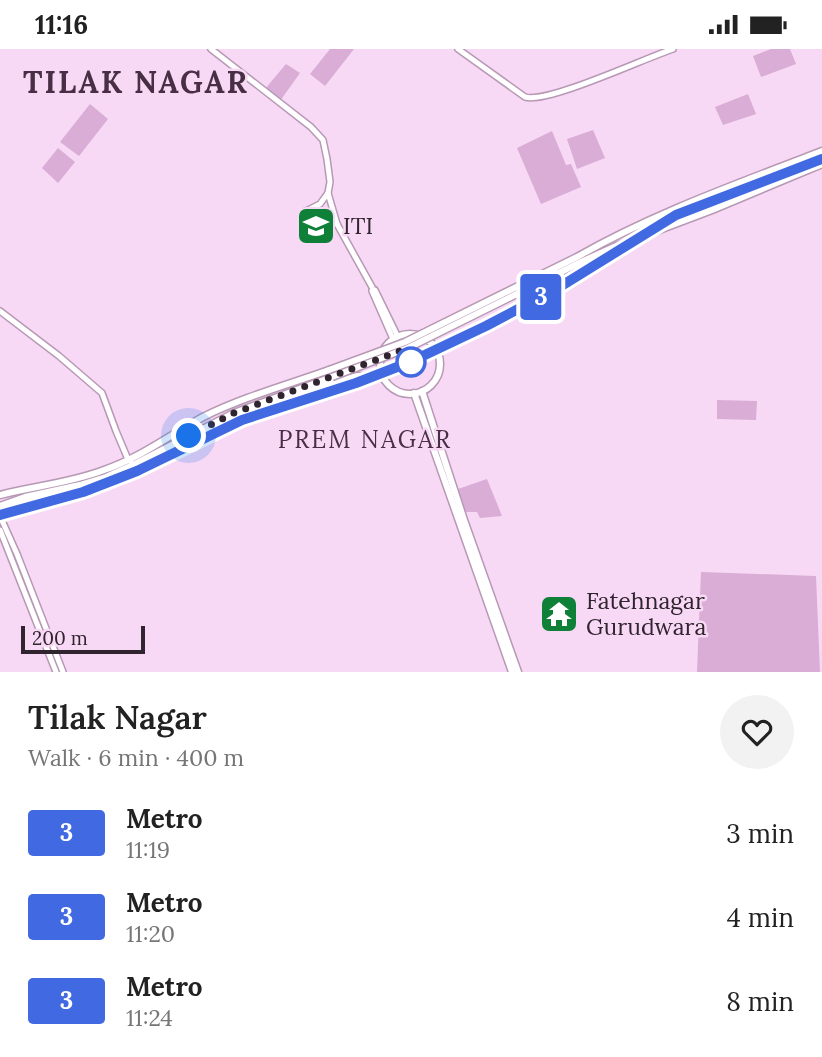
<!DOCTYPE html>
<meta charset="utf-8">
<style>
:root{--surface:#fff;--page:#f2f2f2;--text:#222;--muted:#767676}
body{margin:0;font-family:Lora,serif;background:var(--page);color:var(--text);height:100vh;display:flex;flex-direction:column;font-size:26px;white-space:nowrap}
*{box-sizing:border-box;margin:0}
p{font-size:23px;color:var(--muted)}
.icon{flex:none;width:38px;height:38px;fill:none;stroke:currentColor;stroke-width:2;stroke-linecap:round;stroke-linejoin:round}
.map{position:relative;height:623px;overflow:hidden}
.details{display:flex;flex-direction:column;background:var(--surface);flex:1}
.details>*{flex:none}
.badge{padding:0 14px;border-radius:5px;font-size:24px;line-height:46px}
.scale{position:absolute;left:21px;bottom:18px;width:124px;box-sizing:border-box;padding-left:7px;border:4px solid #30242f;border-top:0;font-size:19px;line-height:24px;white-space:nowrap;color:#30242f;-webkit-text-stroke:5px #f8d9f5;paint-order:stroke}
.you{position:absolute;width:35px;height:35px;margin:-18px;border:5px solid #fff;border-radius:50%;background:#1a73e8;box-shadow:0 0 0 10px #1a73e833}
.map>.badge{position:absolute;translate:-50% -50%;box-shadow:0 0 0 4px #fff}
.round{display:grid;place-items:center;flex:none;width:74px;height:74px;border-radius:37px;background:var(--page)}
.head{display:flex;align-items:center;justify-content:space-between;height:119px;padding:0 28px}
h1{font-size:33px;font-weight:600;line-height:52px}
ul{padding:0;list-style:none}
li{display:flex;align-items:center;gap:21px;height:84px;padding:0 28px}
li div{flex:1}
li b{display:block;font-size:26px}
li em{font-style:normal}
li .badge{min-width:77px;font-weight:700;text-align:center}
.status{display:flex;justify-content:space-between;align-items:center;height:49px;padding:0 35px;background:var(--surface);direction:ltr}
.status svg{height:19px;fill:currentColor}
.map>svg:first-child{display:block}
.green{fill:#d9add5}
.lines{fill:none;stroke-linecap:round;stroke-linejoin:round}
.tertiary-casing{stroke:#b799b5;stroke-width:8}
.secondary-casing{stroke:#b799b5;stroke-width:9}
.tertiary{stroke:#fff;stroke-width:5}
.secondary{stroke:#fff;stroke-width:6}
.rail{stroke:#554553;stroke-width:2;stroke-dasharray:14 7;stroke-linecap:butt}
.secondary-bridge-casing{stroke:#b799b5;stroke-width:9;stroke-linecap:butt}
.secondary-bridge{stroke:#fff;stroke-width:6}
.line-casing{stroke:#fff;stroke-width:16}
.line{stroke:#4169e1;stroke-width:10}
.walk{stroke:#30242f;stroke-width:7;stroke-dasharray:0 12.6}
.stop-dot{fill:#fff;stroke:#4169e1;stroke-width:3.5}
.labels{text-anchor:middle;stroke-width:5;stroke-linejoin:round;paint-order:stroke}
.poi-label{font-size:23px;fill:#30242f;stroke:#f8d9f5;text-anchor:start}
.neighbourhood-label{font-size:24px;letter-spacing:2px;fill:#482f46;stroke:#f8d9f5}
.district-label{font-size:30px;font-weight:bold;letter-spacing:2px;fill:#482f46;stroke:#f8d9f5}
</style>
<div class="status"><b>11:16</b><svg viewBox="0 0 49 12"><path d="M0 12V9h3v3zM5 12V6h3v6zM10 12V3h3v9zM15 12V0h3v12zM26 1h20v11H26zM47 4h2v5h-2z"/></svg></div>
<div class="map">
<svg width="822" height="623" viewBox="0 0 822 623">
<rect width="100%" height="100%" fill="#f8d9f5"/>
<!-- green -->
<g class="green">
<path d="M330,0H354L325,37L310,25Z"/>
<path d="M771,0H790L796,15L761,28L753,7Z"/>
<path d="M286,15L300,24L280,52L265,40Z"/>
<path d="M748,45L756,65L723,76L715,58Z"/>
<path d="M90,55L108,70L79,107L60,93Z"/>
<path d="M593,81L605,109L577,120L567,90Z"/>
<path d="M552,82L566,116L571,115L581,138L541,155L517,99Z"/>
<path d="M58,99L75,113L58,134L42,119Z"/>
<path d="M717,351L757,352L756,371L717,370Z"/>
<path d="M487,430L502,467L480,469L477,463H465L458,440Z"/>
<path d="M701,523L816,527L820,623H697Z"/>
</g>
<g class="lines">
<defs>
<g id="tertiary">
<path d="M211,0L311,78L323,91L327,110L330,133L328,144L337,175L372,238"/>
<path d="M458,0L525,48C547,55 645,9 673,0"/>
<path d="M306,162L314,164L337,175"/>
<path d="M306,162L320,155L328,144"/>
<path d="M375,241L398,288"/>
<path d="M372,242L393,290"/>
<path d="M0,262L59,307L102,344L116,382L127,408L133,416"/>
<path d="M0,467L17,505L63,623"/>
<path d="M0,481L56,623"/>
</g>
<g id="secondary">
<path d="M577,208C654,164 740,134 822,102"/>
<path d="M581,213L614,198L712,161L822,115"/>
<circle cx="410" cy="315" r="30"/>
<path d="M437,303L577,223L589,213"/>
<path d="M422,342L464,471L518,623"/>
<path d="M414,344L512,623"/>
<path d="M236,365L244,366L337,332L358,327L384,329"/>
<path d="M0,446C34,437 71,434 104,421C140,409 170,386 203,368C243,348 287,336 329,321"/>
<path d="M0,457L25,448L80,436L106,428L133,416L234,364L332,328"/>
</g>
</defs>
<!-- tertiary casing -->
<use href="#tertiary" class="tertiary-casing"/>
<!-- secondary casing -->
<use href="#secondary" class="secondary-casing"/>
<!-- tertiary -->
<use href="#tertiary" class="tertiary"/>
<!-- secondary -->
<use href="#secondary" class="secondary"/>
<!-- rail -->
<path class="rail" d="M0,463L82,440L136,420L241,368L355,331L409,311L485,275L557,237L675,164L822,107"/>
<defs>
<g id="secondary-bridge">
<path d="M329,321L405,293L577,208"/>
<path d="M332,328L408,299L581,213"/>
</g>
</defs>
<!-- secondary-bridge casing -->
<use href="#secondary-bridge" class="secondary-bridge-casing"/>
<!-- secondary-bridge -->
<use href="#secondary-bridge" class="secondary-bridge"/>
</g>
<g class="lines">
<defs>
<path id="line" d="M0,466L83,443L137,422L242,371L356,334L410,313L486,277L558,239L676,166L822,110"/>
</defs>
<!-- line casing -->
<use href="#line" class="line-casing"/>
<!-- line -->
<use href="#line" class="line"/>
<!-- walk -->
<path class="walk" d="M189,387L234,364L408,299L411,313"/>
</g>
<!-- icons -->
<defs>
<symbol id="university-square" viewBox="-11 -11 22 22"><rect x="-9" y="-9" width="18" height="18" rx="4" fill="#0e8038" stroke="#f8d9f5"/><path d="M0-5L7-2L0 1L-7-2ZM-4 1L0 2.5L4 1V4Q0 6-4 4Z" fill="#fff"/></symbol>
<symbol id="temple-square" viewBox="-11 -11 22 22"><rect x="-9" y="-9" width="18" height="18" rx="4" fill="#0e8038" stroke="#f8d9f5"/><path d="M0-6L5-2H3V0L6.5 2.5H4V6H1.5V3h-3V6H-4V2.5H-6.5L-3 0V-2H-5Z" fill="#fff"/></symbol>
</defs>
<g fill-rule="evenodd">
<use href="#university-square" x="294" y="155" width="44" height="44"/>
<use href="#temple-square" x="537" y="543" width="44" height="44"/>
</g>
<!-- markers -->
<circle class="stop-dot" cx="411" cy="313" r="14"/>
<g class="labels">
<!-- poi labels -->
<g class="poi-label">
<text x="343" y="185">ITI</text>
<text x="586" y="560">Fatehnagar<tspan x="586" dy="26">Gurudwara</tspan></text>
</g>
<!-- neighbourhood labels -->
<g class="neighbourhood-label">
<text x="365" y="399">PREM NAGAR</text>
</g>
<!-- district labels -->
<g class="district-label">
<text x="136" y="44">TILAK NAGAR</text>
</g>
</g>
</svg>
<div class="scale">200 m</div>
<div class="you" style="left:189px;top:387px"></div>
<b class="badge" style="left:541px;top:248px;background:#4169e1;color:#fff">3</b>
</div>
<section class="details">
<div class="head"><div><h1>Tilak Nagar</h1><p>Walk · 6 min · 400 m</p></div><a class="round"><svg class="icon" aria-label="heart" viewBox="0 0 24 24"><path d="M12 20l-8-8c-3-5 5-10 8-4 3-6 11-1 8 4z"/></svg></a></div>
<ul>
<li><span class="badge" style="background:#4169e1;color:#fff">3</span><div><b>Metro</b><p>11:19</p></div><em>3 min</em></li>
<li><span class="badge" style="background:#4169e1;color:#fff">3</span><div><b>Metro</b><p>11:20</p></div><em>4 min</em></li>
<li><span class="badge" style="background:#4169e1;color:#fff">3</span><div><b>Metro</b><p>11:24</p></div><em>8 min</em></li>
</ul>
</section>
